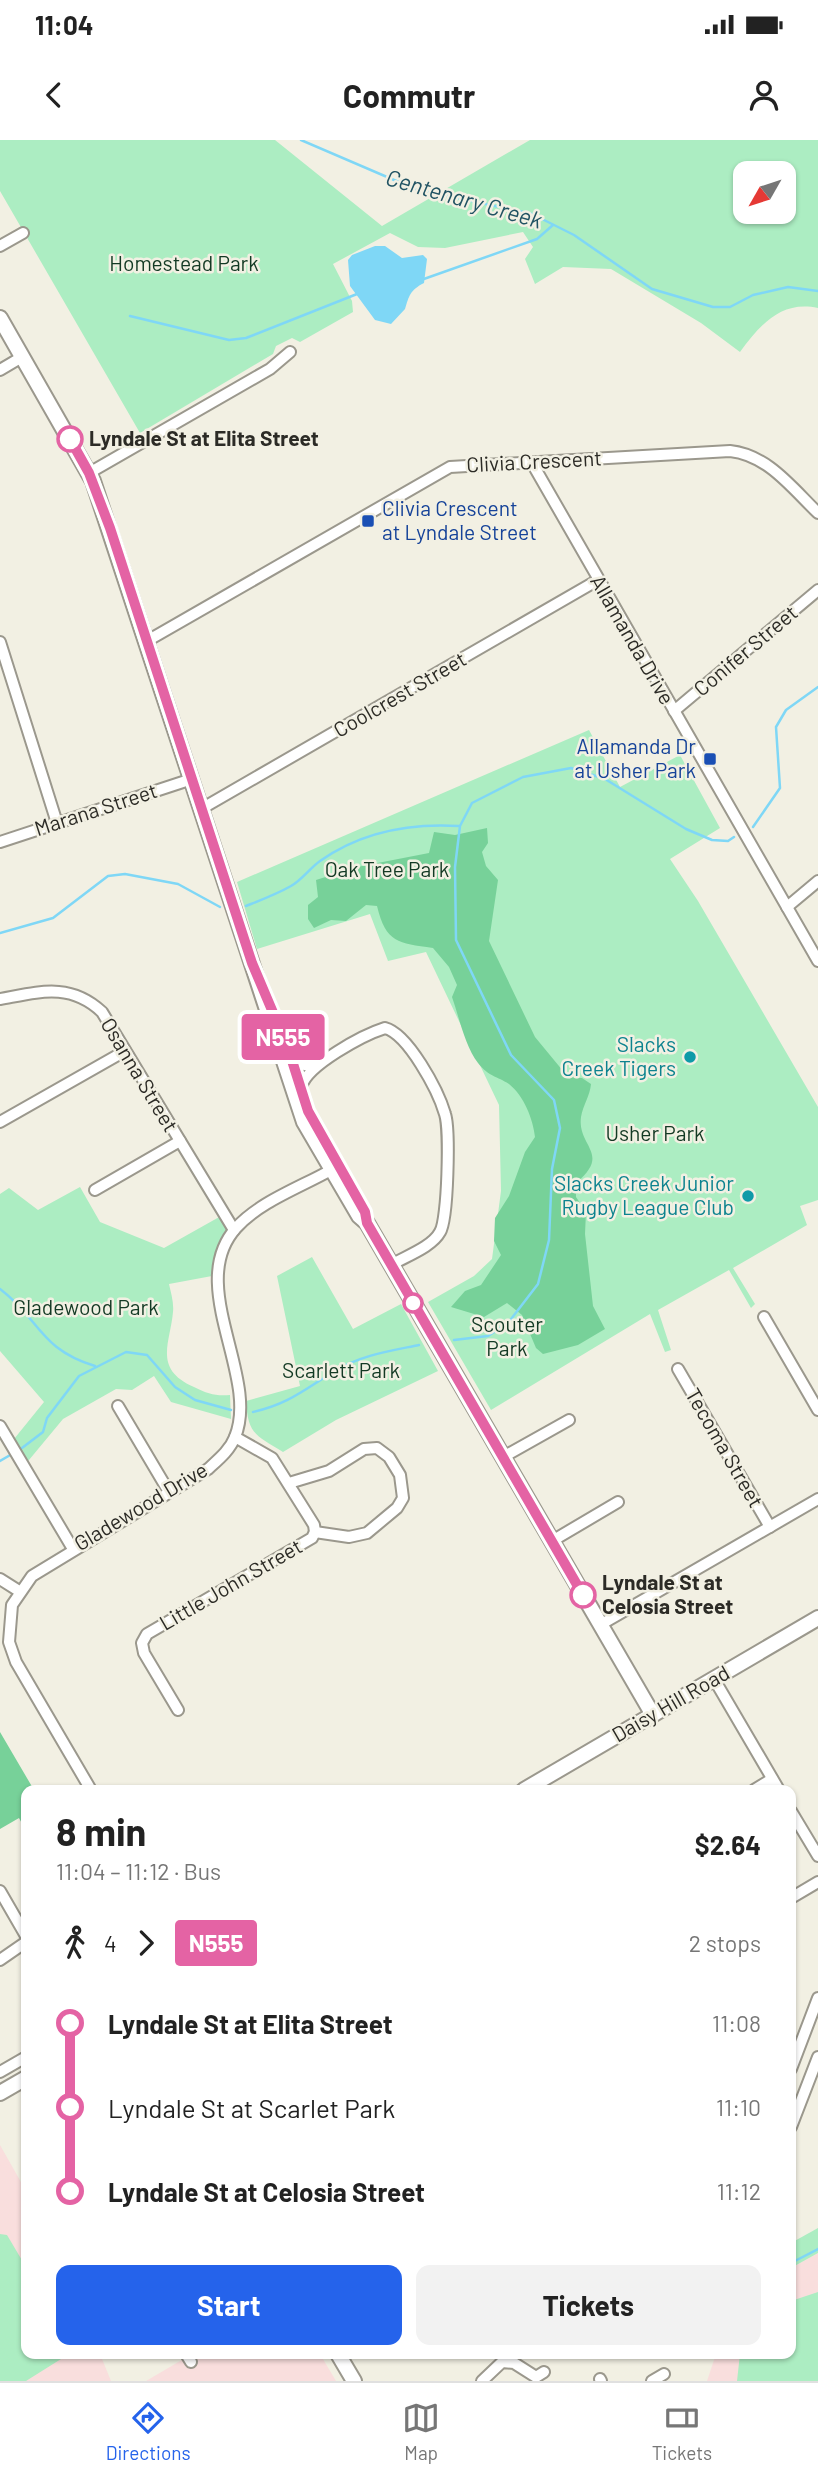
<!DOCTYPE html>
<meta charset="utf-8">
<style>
:root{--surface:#fff;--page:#f2f2f2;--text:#222;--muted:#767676;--line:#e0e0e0;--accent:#2563eb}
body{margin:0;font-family:Barlow,sans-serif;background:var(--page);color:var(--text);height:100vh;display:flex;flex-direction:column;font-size:26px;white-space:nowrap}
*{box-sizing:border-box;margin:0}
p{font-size:23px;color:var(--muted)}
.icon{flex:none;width:38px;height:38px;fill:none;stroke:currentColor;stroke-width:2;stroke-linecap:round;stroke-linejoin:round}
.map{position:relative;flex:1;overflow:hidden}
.panel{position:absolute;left:21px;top:1645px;width:775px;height:574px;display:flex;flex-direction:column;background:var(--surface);border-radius:14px;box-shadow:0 2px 5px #0004}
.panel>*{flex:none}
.badge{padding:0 14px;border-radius:5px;font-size:24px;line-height:46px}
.needle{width:46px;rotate:231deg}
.buttons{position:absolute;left:733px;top:21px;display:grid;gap:14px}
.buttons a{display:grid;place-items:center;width:63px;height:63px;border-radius:14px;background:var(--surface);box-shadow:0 2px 5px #0004;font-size:35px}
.map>.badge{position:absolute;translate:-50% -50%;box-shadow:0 0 0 4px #fff}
.legs{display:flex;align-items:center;gap:10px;height:77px;padding:0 35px;font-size:23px}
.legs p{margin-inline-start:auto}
.head{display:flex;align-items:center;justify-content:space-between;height:119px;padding:0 35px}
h1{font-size:38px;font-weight:700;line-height:52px}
.button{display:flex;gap:14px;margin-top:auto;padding:14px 35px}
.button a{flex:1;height:80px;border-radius:14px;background:var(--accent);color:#fff;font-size:28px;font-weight:700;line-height:80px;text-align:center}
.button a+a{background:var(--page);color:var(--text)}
ul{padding:0 35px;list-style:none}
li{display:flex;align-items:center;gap:24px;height:84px;font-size:26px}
li i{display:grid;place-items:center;width:10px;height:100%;margin:0 9px;background:currentColor}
li i::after{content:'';width:18px;height:18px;margin:-9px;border:5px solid;border-radius:50%;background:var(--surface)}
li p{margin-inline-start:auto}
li:first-child i{background:linear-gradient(#0000 50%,currentColor 0)}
li:last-child i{background:linear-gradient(currentColor 50%,#0000 0)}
.status{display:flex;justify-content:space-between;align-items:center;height:49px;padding:0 35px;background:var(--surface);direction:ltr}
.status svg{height:19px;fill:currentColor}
header{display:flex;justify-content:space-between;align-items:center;height:91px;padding:0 35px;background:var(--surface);font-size:32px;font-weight:700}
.tabs{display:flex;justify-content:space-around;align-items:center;height:98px;border-top:2px solid var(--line);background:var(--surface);font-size:19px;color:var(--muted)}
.tabs a{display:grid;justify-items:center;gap:4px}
.tabs .active{color:var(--accent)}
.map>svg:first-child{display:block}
.education{fill:#f9dedd}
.green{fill:#acedc2;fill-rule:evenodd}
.forest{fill:#77d199}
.water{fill:#7fd7f6}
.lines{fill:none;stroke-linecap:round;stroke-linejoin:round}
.stream{stroke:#7fd7f6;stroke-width:2.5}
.street-casing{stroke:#9b988d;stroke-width:14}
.secondary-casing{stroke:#9b988d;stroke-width:18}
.street{stroke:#fff;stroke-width:10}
.secondary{stroke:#fff;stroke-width:14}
.line-1-casing{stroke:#fff;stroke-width:16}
.line-1{stroke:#e463a4;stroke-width:10}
.stop-1-dot{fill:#fff;stroke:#e463a4;stroke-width:3.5}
.transit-dot{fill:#1a4fb4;stroke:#f2f0e3;stroke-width:2.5}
.culture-dot{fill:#0f9aa8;stroke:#f2f0e3;stroke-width:2.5}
.labels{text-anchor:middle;stroke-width:5;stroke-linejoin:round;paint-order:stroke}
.park-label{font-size:21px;fill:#133a24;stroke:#f2f0e3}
.stop-label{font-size:21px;font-weight:bold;fill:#2c2b26;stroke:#f2f0e3;text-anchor:start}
.street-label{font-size:21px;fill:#2c2b26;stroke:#f2f0e3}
.transit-label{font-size:21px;fill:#164399;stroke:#f2f0e3;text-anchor:start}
.culture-label{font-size:21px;fill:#0d838f;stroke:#f2f0e3;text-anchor:end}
.water-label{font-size:23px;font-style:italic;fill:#215363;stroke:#f2f0e3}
</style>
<div class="status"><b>11:04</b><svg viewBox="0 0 49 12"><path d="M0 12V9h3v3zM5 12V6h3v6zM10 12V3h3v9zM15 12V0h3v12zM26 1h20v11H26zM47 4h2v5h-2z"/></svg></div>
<header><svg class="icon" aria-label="back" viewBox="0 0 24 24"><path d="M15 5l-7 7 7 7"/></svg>Commutr<svg class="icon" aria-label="person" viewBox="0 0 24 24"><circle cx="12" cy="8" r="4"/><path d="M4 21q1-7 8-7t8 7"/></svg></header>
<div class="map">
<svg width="818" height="2241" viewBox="0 0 818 2241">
<rect width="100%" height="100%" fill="#f2f0e3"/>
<!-- education -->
<g class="education">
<path d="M0,2005L26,2051V2214H100L111,2241H0Z"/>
<path d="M818,2113V2241H707L716,2214H791V2128Z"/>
<path d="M192,2214H320L336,2241H146Z"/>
</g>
<!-- green -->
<g class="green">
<path d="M0,0H275L382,86L530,0H818V168C781,160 760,185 740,212L701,183L611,129L563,127L535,144L525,119L533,107L523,92L445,108L418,107L390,93L333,124L352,161L353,172L300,202L292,198L276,206L273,214L140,293L0,51ZM746,33H784V72H746Z"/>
<path d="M589,590L620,647L680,615L720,688L670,719L698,761L818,967V1060L800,1066L807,1085L733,1128L755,1164L751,1168L729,1130L658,1170L671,1210L665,1212L650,1174L491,1270L428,1162L474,1136L492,1119L501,1051L499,965L426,812L388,821L370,774L257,809L237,742Z"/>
<path d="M80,1047L100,1082L164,1108L221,1076L228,1089L212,1136L169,1144C171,1153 174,1163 173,1172C170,1204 153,1229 194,1247C208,1254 215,1256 230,1255L231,1279L171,1262L154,1236L132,1250L116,1249L63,1279L24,1326L10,1304L44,1262L0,1211V1054L9,1048L38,1070Z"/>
<path d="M312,1117L353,1189L401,1164L438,1231L336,1280L283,1312C256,1295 248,1295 246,1261L300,1246L277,1136Z"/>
<path d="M818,2088V2113L791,2128V2103Z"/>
<path d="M0,2094L7,2095L26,2127V2214H69L26,2241H0Z"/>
<path d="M818,2152V2241H737L740,2214H791V2161Z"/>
</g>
<!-- forest -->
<g class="forest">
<path d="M487,688L488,703L482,712L486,726L498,740L489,801L535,897L568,937L582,938L591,944C590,956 583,965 581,977C577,1007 612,1013 576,1043V1057L586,1072L585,1094L593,1166L605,1189L578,1205L543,1214L536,1208L522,1175L507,1163L484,1177L451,1167L465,1151L481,1145L501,1115L494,1101L495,1078L509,1056L525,1012L535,997C533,979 524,956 509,944C497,936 489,937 478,923C465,906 459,877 452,857L457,845L449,827L433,808C398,803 386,803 377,766L366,765L346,781L331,780L314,788L308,779V765L318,757L316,740L357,727L429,713L434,692L455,695Z"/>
<path d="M0,1592L34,1650H26V1691L19,1678L0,1689Z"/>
</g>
<!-- water -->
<path class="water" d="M375,106H385L402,118L423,115L427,119L424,143C410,150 409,156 405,169L391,184L375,180L350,146L348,120L352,115Z"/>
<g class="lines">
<!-- stream -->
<g class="stream">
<path d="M301,0L415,49L532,74L574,95L652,149L713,167H730L753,155L788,147L818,151"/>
<path d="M421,140L537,99L553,85"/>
<path d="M130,176L229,200L246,198L357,154"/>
<path d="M753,687L780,648L776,587L786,570L818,547"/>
<path d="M246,766C261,760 277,754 291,746C302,740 310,728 320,721C361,692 410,683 459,686"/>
<path d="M0,793L53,778L108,736L125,734L178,744L220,767"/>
<path d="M0,1149C40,1179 39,1209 95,1226"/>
<path d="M454,1200L488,1196L508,1183L538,1144L549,1100L552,1029L560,988L554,960L511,915L456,800L455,727L460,686L472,663L523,637L571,628L605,639L686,689L712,700L728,701L734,697"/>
<path d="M253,1272C289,1264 305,1249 335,1231C361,1215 390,1211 419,1205"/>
<path d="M22,1308L43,1292L47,1278L79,1236L126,1212L147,1215L175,1247L195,1260L231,1270"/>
<path d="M0,1321L12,1314"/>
<path d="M791,2123L818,2109"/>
<path d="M602,2214H615"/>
</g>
<defs>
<g id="street">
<path d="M0,106L23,93"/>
<path d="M0,230L22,217"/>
<path d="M532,323L818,821"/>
<path d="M89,333L270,229L290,212"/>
<path d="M147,501L450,327L730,311C768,315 792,348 818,373"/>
<path d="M0,502L57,683"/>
<path d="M674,571L818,450"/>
<path d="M201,669L598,440"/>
<path d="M0,702L192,639"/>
<path d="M787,767L818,741"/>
<path d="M0,859C39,852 70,842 102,872L234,1090"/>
<path d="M292,922L314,927"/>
<path d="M301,947C307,925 363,895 385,888C408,894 438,950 445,974C450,989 448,1080 440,1092C432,1107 406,1116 391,1125"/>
<path d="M0,982L125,911"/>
<path d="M95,1050L180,1001"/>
<path d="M764,1177L818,1270"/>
<path d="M678,1229L770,1387"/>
<path d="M118,1266L169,1352"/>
<path d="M0,1286L73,1409"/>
<path d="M235,1297L272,1318L314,1385L315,1392"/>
<path d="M503,1317L569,1280"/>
<path d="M289,1343L329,1331L364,1309L377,1308L389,1317L400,1335L403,1358L397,1368L367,1393L349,1397L315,1392"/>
<path d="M552,1401L618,1362"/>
<path d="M0,1439L19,1451"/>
<path d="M600,1485L818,1359"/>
<path d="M714,1539L779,1650"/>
<path d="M178,1570L144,1513L142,1503L147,1494L312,1398L315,1392"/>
<path d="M91,1650L16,1522L9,1502L12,1465L32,1436L208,1329C219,1319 230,1310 235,1297C260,1236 185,1145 236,1088C259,1062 301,1047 331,1030"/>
<path d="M754,1650L772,1639"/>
<path d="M791,1671L818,1716"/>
<path d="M0,1751L26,1796"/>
<path d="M791,1758L818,1742"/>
<path d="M0,1820L26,1802"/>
<path d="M791,1929L818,1858"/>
<path d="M0,1932L26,1917"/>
<path d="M791,1987L818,1917"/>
<path d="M186,2214L191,2222"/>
<path d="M600,2239L601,2241"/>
<path d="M482,2241L502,2222L514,2223L536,2237L544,2232"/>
<path d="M652,2241L664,2234"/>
</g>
<g id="secondary">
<path d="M0,178L93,341L304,982L359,1076L367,1083L653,1575"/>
<path d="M524,1650L818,1478"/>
<path d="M0,1953L26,1938"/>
<path d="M338,2214L354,2241"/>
</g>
</defs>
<!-- street casing -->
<use href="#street" class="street-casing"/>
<!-- secondary casing -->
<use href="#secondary" class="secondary-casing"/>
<!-- street -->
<use href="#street" class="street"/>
<!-- secondary -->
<use href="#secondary" class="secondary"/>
</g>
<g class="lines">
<defs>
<path id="line-1" d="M70,299L89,333L110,388L252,823L288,908L308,971L365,1072L367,1083L583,1455"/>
</defs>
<!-- line-1 casing -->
<use href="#line-1" class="line-1-casing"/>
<!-- line-1 -->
<use href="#line-1" class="line-1"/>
</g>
<!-- markers -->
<g class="stop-1-dot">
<circle cx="70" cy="299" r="12"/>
<circle cx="413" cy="1163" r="9"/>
<circle cx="583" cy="1455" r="12"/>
</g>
<g class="transit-dot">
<rect x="361" y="374" width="14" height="14" rx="3.5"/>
<rect x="703" y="612" width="14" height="14" rx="3.5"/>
</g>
<g class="culture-dot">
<circle cx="690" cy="917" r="7"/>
<circle cx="748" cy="1056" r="7"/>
</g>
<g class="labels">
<!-- park labels -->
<g class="park-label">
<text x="184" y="131">Homestead Park</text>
<text x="387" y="737">Oak Tree Park</text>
<text x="655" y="1001">Usher Park</text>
<text x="86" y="1175">Gladewood Park</text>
<text x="507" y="1192">Scouter<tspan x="507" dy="24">Park</tspan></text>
<text x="341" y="1238">Scarlett Park</text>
</g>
<!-- stop labels -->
<g class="stop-label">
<text x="89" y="306">Lyndale St at Elita Street</text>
<text x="602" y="1450">Lyndale St at<tspan x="602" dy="24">Celosia Street</tspan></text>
</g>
<!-- street labels -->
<g class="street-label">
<text transform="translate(534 322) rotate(-3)" y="7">Clivia Crescent</text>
<text transform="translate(632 500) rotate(60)" y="7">Allamanda Drive</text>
<text transform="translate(746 511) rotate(-40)" y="7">Conifer Street</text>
<text transform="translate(400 555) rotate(-30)" y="7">Coolcrest Street</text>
<text transform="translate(96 670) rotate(-18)" y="7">Marana Street</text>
<text transform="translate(139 935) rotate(59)" y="7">Osanna Street</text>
<text transform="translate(724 1308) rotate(60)" y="7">Tecoma Street</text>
<text transform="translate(141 1367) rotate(-31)" y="7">Gladewood Drive</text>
<text transform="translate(231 1445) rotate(-30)" y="7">Little John Street</text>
<text transform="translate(671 1564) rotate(-30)" y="7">Daisy Hill Road</text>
</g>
<!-- transit labels -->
<g class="transit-label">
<text x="382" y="376">Clivia Crescent<tspan x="382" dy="24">at Lyndale Street</tspan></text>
<text x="696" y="614" text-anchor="end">Allamanda Dr<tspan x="696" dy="24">at Usher Park</tspan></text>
</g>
<!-- culture labels -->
<g class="culture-label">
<text x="676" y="912">Slacks<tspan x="676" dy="24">Creek Tigers</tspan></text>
<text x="734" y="1051">Slacks Creek Junior<tspan x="734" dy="24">Rugby League Club</tspan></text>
</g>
<!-- water labels -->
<g class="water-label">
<text transform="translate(464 59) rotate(16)" y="8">Centenary Creek</text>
</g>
</g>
</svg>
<div class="buttons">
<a><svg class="needle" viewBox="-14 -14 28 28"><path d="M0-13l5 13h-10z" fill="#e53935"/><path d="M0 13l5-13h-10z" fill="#767676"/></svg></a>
</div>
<b class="badge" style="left:283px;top:897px;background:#e463a4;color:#fff">N555</b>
<section class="panel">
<div class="head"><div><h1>8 min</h1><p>11:04 – 11:12 · Bus</p></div><b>$2.64</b></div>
<div class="legs"><svg class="icon" aria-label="walk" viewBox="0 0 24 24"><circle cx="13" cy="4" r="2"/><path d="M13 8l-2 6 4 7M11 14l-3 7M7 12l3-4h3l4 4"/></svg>4<svg class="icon" aria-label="forward" viewBox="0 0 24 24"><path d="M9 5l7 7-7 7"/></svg><b class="badge" style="background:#e463a4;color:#fff">N555</b><p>2 stops</p></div>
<ul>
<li><i style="color:#e463a4"></i><b>Lyndale St at Elita Street</b><p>11:08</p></li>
<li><i style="color:#e463a4"></i><span>Lyndale St at Scarlet Park</span><p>11:10</p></li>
<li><i style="color:#e463a4"></i><b>Lyndale St at Celosia Street</b><p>11:12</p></li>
</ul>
<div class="button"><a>Start</a><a>Tickets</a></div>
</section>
</div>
<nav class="tabs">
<a class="active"><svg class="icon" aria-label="directions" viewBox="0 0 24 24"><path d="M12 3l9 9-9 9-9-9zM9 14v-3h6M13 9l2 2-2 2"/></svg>Directions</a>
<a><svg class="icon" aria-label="map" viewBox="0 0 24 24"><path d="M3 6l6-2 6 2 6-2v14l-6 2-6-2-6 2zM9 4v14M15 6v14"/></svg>Map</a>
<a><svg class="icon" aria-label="tickets" viewBox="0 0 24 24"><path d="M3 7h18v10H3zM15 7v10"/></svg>Tickets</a>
</nav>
